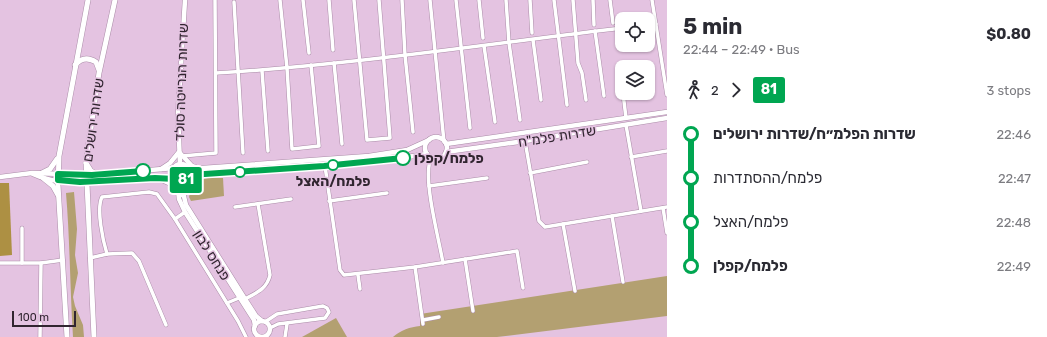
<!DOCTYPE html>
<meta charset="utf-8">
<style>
:root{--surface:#fff;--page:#f2f2f3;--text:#2b2b33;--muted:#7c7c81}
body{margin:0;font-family:Rubik,"Noto Sans Hebrew",sans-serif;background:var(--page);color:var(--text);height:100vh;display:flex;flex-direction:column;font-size:15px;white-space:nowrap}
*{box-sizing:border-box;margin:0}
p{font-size:13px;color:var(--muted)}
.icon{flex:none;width:22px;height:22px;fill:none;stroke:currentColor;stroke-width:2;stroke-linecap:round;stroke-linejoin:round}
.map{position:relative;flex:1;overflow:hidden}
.details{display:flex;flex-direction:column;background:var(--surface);width:380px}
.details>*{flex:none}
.badge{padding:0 8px;border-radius:3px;font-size:14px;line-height:26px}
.fabs{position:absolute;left:615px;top:12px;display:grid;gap:8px}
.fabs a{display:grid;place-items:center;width:40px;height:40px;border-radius:8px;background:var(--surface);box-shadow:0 1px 3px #0004;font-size:20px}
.scale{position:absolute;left:12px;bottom:10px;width:64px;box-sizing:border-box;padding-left:4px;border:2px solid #312530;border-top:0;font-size:11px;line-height:14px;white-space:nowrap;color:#312530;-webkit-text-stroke:3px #e4c3e1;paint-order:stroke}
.map>.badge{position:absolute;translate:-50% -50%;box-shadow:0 0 0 2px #fff}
.legs{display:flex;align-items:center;gap:6px;height:44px;padding:0 16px;font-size:13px}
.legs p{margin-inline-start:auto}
.head{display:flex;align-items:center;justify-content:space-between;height:68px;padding:0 16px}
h1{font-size:22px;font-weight:700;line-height:30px}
ul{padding:0 16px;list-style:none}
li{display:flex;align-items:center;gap:14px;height:44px;font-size:15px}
li i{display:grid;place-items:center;width:6px;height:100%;margin:0 5px;background:currentColor}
li i::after{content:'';width:10px;height:10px;margin:-5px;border:3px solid;border-radius:50%;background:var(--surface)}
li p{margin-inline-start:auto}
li:first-child i{background:linear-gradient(#0000 50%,currentColor 0)}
li:last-child i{background:linear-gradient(currentColor 50%,#0000 0)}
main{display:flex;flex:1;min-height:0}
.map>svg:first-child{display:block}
.green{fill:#b3a071}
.forest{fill:#ad9043}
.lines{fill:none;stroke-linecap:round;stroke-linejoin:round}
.minor-casing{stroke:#ab8ca8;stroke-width:4.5}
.tertiary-casing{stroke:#ab8ca8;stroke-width:5.5}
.secondary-casing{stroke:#ab8ca8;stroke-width:6}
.minor{stroke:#fff;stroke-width:3.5}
.tertiary{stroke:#fff;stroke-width:4.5}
.secondary{stroke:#fff;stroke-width:5}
.line-1-casing{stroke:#fff;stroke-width:9}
.line-1{stroke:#00a651;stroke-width:6}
.stop-1-dot{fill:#fff;stroke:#00a651;stroke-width:2}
.labels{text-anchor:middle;stroke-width:3;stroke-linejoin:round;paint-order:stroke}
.street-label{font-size:14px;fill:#312530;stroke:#e4c3e1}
.stop-label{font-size:14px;font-weight:bold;fill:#312530;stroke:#e4c3e1;text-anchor:start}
</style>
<main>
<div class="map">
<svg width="667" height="337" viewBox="0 0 667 337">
<rect width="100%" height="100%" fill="#e4c3e1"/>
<!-- green -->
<g class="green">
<path d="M208,178H223L224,196L191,201L189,197L192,185L201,179Z"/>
<path d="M74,192L77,229L75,255L78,273L73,297L75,306L83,325L84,337H73C70,289 70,241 66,193Z"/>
<path d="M667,276V316L497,337H393C401,330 410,327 420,326V314Z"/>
<path d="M336,318L347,337H302Z"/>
</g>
<!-- forest -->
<path class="forest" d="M0,183H9L12,255L0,256Z"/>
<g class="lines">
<defs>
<g id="minor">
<path d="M280,0L287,68L292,149L319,146L311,65"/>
<path d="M303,0L309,53"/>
<path d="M329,0L333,50"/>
<path d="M354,0L367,140L390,138L379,0"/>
<path d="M402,0L405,55L413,132"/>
<path d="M430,0L444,142"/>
<path d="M456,0L470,128"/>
<path d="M479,0L483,38"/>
<path d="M506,0L509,43L520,120"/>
<path d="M530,0L532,33"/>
<path d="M554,0L567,105"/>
<path d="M573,0L578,63L582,73L586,100"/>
<path d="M593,0L594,25"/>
<path d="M610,0L613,23"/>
<path d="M652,0L667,95"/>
<path d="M234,2L243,153"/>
<path d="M648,25L656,24"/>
<path d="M595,31L604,96"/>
<path d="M533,40L541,100"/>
<path d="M484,46L495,122"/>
<path d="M334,63L342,144"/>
<path d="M620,70L622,87"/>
<path d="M262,71L268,151"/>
<path d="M216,73C352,65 487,44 622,28"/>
<path d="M623,93L626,118"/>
<path d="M626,125L641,211"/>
<path d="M525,141L539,221L545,227L667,207"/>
<path d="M182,156L216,153L215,0"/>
<path d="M631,157L667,151"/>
<path d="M431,158C422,177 439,239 443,263"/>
<path d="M325,166L340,270L344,275L415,267L517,251L523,288"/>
<path d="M530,173L587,162"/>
<path d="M429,186L487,178"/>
<path d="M329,201L387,193"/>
<path d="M235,207L291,199"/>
<path d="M663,208L667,233"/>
<path d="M612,216L623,282"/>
<path d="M175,219L185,212"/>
<path d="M563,224L575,291"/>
<path d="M107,254C103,241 96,209 102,197L149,192L157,194L175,219L238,321L246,337"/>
<path d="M90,258L107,254L132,253L139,261L166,325"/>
<path d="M465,259L473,311"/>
<path d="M0,263H41L63,260"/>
<path d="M22,263V228"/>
<path d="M415,267L423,324"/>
<path d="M358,275L360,289"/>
<path d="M245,299C256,293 267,289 270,275L258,204"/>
<path d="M227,303L239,298"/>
<path d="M423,320L439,317"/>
<path d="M265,322L277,314L323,306L327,308L329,312L325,318L278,324L270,328"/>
<path d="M40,337L41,263"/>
<path d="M285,337L287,324"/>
</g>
<g id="tertiary">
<circle cx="436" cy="148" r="11"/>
<path d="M446,144L667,112"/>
<path d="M446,152L525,141L667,118"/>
<circle cx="181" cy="173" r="9"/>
<path d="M180,165L178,113L185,0"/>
<path d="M161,169L170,163L179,152L192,166L198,168"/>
<path d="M189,169L369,156L407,150L429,140"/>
<path d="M33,174C69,192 134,175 175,179"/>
<path d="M190,175L374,162L427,154"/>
<path d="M0,177L32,173L93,175L174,168"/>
<path d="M162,180L171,184L178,192"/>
<path d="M177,181L179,199L185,212L254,320L255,326"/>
<path d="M183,182L182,188L186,205L245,299L256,316L262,321"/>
<path d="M182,195L192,179L201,176"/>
<circle cx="262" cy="329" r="8"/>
</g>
<g id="secondary">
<path d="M75,65C81,58 88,57 96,62L99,70"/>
<path d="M86,163L91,171L98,175"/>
<path d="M42,173L50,169L57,159"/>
<path d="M43,178L53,186L58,195"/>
<path d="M67,337L58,185L59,156L88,0"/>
<path d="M94,337L86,162L99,73L115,0"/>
</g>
</defs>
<!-- minor casing -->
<use href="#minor" class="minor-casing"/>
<!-- tertiary casing -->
<use href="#tertiary" class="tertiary-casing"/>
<!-- secondary casing -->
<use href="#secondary" class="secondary-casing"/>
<!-- minor -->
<use href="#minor" class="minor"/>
<!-- tertiary -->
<use href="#tertiary" class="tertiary"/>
<!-- secondary -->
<use href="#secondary" class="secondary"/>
</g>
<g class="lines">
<defs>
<path id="line-1" d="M143,171L92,175L58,174V180L80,182L155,178L175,179L182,182L187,180L190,175L324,166L403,158"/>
</defs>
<!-- line-1 casing -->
<use href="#line-1" class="line-1-casing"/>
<!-- line-1 -->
<use href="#line-1" class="line-1"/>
</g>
<!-- markers -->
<g class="stop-1-dot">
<circle cx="403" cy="158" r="7"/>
<circle cx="333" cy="165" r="5"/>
<circle cx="143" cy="171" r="7"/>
<circle cx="240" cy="172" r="5"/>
</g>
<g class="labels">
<!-- street labels -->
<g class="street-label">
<text transform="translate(181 82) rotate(-88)" y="5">שדרות הנרייטה סולד</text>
<text transform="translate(93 120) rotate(-82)" y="5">שדרות ירושלים</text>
<text transform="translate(557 136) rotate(-9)" y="5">שדרות פלמ"ח</text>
<text transform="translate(212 255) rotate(58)" y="5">פנחס לבון</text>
</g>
<!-- stop labels -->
<g class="stop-label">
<text x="414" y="163">פלמח/קפלן</text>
<text x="333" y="186" text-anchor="middle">פלמח/האצל</text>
</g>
</g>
</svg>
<div class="fabs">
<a><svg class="icon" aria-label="locate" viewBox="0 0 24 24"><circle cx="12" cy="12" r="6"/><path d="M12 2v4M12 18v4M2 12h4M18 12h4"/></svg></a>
<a><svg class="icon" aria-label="layers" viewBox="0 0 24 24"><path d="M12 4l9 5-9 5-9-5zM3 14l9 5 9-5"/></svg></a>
</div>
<div class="scale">100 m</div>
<b class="badge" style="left:186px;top:180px;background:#00a651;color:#fff">81</b>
</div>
<section class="details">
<div class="head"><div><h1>5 min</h1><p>22:44 – 22:49 · Bus</p></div><b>$0.80</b></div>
<div class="legs"><svg class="icon" aria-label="walk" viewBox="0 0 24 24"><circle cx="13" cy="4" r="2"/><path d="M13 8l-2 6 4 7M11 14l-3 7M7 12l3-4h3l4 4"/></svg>2<svg class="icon" aria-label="forward" viewBox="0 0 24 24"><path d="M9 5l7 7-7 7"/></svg><b class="badge" style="background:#00a651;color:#fff">81</b><p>3 stops</p></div>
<ul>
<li><i style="color:#00a651"></i><b>שדרות הפלמ״ח/שדרות ירושלים</b><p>22:46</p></li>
<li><i style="color:#00a651"></i><span>פלמח/ההסתדרות</span><p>22:47</p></li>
<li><i style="color:#00a651"></i><span>פלמח/האצל</span><p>22:48</p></li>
<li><i style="color:#00a651"></i><b>פלמח/קפלן</b><p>22:49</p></li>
</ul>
</section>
</main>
